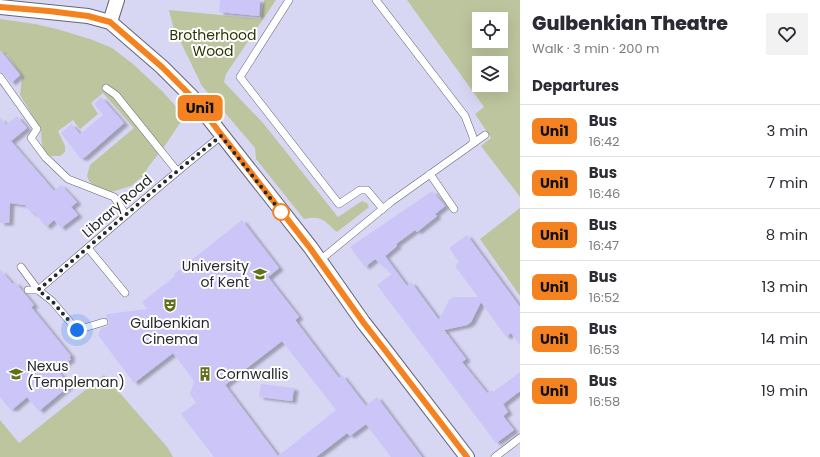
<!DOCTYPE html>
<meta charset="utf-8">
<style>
:root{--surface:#fff;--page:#f2f2f3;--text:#2b2b33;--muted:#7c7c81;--line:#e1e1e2}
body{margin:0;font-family:Poppins,sans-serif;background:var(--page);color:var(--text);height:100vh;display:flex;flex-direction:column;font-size:15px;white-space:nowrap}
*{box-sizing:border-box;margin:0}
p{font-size:13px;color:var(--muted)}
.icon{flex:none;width:22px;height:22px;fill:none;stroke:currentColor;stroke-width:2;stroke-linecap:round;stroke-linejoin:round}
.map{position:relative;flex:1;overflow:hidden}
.sheet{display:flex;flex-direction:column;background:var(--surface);width:300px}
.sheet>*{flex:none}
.badge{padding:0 8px;border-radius:6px;font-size:14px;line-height:26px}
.controls{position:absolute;left:472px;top:12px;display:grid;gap:8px}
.controls a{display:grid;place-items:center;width:36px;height:36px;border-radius:0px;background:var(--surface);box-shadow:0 4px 16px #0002;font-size:20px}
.you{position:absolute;width:20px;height:20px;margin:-10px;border:3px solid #fff;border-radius:50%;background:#1a73e8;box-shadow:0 0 0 6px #1a73e833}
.map>.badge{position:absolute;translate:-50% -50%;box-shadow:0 0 0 2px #fff}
h2{padding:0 12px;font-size:15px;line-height:36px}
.round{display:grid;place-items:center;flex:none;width:42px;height:42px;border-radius:0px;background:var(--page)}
.overview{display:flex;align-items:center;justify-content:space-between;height:68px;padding:0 12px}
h1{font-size:19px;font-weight:800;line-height:30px}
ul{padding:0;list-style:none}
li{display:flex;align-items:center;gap:12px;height:52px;padding:0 12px;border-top:1px solid var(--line)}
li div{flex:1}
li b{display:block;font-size:15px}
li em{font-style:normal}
li .badge{min-width:44px;font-weight:700;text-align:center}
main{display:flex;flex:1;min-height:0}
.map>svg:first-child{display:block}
.built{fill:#d8d7f3;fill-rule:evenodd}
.green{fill:#bdc59e;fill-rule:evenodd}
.building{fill:#cbc6f7;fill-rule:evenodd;filter:url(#shadow)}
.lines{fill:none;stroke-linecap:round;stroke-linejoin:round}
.service-casing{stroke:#656476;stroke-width:8}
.minor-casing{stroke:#656476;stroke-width:16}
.service{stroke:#fff;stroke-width:7}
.minor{stroke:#fff;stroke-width:14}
.line-casing{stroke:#fff;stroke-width:9}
.line{stroke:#f58220;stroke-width:6}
.walk{stroke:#27272e;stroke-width:4;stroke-dasharray:0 7.2}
.stop-dot{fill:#fff;stroke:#f58220;stroke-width:2}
.labels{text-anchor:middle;stroke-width:4;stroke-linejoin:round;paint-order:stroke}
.park-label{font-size:14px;fill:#2d3402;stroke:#fff}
.street-label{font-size:14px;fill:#27272e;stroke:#fff}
.poi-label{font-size:14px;fill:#27272e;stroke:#fff;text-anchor:start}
</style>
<main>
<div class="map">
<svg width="520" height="457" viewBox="0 0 520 457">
<defs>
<filter id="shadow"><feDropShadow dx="4.5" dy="2.5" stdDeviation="1" flood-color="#0004"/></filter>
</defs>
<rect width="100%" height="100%" fill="#e4e3f8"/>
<!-- built -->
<path class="built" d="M0,0H461L479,41H488L520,91V457H0ZM479,63H501V85H479Z"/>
<!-- green -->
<g class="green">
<path d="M264,0H276L226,74L224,82L263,123L338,217L362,201L367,203L369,207L337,232C324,221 322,215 304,219L256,159L255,148L202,86L173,26L169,10L261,19Z"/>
<path d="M407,0H520V197L481,146L491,138L475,114L484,107ZM479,19H501V41H479ZM479,63H501V85H479Z"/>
<path d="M0,19L35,24L57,29L93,40L112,48L133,64L162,91L181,112L182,120L164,147L148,167L144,175L131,186L111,192L94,186L89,181L87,176L90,165L134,128L103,93L91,103L98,114L80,129L73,120L58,131L65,146V152L60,156H51L45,152L42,145L41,130L20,95L22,76L7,54L0,58Z"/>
<path d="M520,208V296L480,239Z"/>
<path d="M104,375L168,448L173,457H0V420L19,443Z"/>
</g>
<!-- building -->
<g class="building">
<path d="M220,0H260L259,16L219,12Z"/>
<path d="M0,50L20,75L11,83L4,74L0,72Z"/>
<path d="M101,97L124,123L84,158H80L61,133L71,124L80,134L103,115L94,104Z"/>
<path d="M17,116L27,128L11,141L54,191L61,185L77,202L71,207L78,215L61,228L54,220L46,227L34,212L32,214L25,205L10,203L9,223H0V118L6,125Z"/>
<path d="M432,191L445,206L435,214L437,216L417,232L415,230L396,244L397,246L385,256L407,286L411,282L439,320L449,300L454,297H478L455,266L459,262L449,248L467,235L520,307V345L511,333L506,337L481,302L471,322L467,325L444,330L466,359L462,362L487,393L492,390L493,392L520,372V391L503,404L508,412L503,416L514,430L496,443L377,285L392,274L375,259L365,267L350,247Z"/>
<path d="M242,220L279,268L268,277L299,317L295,320L339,378L342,375L366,406L377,397L422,457H391L366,424L350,436L347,433L316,457H214L181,414L196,403L190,394L194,381L173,353L134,383L98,335L101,328L106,327L109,324V320L106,317L107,314L147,309L142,302L175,276L174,274ZM282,341L336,410L278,456L225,385Z"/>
<path d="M0,270L13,284L15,282L34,305L31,307L71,356L69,357L71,359L57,370L70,385L39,411L27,397L13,409L12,408L10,409L0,397Z"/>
<path d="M261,384L294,388L292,401L259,397Z"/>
</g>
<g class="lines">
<defs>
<g id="service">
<path d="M289,0L240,77L339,204L360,190H367L383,209"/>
<path d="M376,0L465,116L473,137V143"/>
<path d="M0,77L37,129L31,138L45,157L68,179L114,197L126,215"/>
<path d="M106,88L116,95L177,171"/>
<path d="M430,174L454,209"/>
<path d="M88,248L125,293"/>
<path d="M319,261L391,202L485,135"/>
<path d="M21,267L38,290L52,301L77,330L104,322"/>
<path d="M28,290H38C99,239 159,185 221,136"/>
<path d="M495,457L520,438"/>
</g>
<g id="minor">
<path d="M0,7L88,16L110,22L162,67L192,97L311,248L363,322L388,354L467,457"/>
<path d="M110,22L117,0"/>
</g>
</defs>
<!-- service casing -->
<use href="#service" class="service-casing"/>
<!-- minor casing -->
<use href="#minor" class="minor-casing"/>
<!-- service -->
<use href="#service" class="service"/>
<!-- minor -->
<use href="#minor" class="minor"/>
</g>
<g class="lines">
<defs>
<path id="line" d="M0,7L49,11L88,16L110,22L162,67L192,97L310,248L363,322L388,354L467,457"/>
</defs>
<!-- line casing -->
<use href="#line" class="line-casing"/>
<!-- line -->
<use href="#line" class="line"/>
<!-- walk -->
<path class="walk" d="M77,330L52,301L38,290C99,239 158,185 221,136L281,212"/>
</g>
<!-- icons -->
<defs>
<symbol id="university-bare" viewBox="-9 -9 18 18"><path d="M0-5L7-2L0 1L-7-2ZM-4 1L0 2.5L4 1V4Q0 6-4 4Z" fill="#647019" stroke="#fff" stroke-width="2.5" paint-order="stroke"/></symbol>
<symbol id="theatre-bare" viewBox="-9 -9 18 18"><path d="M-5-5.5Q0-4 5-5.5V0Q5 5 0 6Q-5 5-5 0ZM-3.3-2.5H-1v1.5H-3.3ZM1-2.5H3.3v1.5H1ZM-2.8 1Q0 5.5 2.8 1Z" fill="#647019" stroke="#fff" stroke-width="2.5" paint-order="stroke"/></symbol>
<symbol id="building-bare" viewBox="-9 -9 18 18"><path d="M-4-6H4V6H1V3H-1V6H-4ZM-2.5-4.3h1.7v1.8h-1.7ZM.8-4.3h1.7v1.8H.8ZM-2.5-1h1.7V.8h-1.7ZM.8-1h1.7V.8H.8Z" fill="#647019" stroke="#fff" stroke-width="2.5" paint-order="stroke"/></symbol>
</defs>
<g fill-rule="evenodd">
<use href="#university-bare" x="250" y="264" width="20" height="20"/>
<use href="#theatre-bare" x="160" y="295" width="20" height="20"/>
<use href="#university-bare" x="6" y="364" width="20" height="20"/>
<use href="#building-bare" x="195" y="364" width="20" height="20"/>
</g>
<!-- markers -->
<circle class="stop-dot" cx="281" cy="212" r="8"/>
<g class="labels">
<!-- park labels -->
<g class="park-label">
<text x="213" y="40">Brotherhood<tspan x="213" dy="16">Wood</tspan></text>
</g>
<!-- street labels -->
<g class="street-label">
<text transform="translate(117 206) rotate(-41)" y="5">Library Road</text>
</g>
<!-- poi labels -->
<g class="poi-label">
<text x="249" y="271" text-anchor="end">University<tspan x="249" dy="16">of Kent</tspan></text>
<text x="170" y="328" text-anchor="middle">Gulbenkian<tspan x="170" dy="16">Cinema</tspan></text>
<text x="27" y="371">Nexus<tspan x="27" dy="16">(Templeman)</tspan></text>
<text x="216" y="379">Cornwallis</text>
</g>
</g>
</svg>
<div class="controls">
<a><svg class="icon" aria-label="locate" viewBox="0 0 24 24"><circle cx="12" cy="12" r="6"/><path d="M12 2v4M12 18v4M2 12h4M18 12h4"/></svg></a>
<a><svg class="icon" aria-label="layers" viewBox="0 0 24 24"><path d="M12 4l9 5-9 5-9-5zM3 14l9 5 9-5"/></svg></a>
</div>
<div class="you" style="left:77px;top:330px"></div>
<b class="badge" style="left:200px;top:108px;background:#f58220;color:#111">Uni1</b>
</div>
<section class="sheet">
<div class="overview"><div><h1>Gulbenkian Theatre</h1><p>Walk · 3 min · 200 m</p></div><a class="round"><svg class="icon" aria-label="heart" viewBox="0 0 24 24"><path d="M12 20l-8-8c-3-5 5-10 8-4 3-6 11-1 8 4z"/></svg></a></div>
<h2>Departures</h2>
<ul>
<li><span class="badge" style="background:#f58220;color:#111">Uni1</span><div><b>Bus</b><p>16:42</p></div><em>3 min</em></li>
<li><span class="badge" style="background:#f58220;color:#111">Uni1</span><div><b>Bus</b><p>16:46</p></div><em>7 min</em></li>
<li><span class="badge" style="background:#f58220;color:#111">Uni1</span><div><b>Bus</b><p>16:47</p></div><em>8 min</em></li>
<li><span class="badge" style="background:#f58220;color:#111">Uni1</span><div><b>Bus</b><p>16:52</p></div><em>13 min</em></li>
<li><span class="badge" style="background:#f58220;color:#111">Uni1</span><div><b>Bus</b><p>16:53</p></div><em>14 min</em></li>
<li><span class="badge" style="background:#f58220;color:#111">Uni1</span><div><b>Bus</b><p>16:58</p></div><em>19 min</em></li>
</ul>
</section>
</main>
